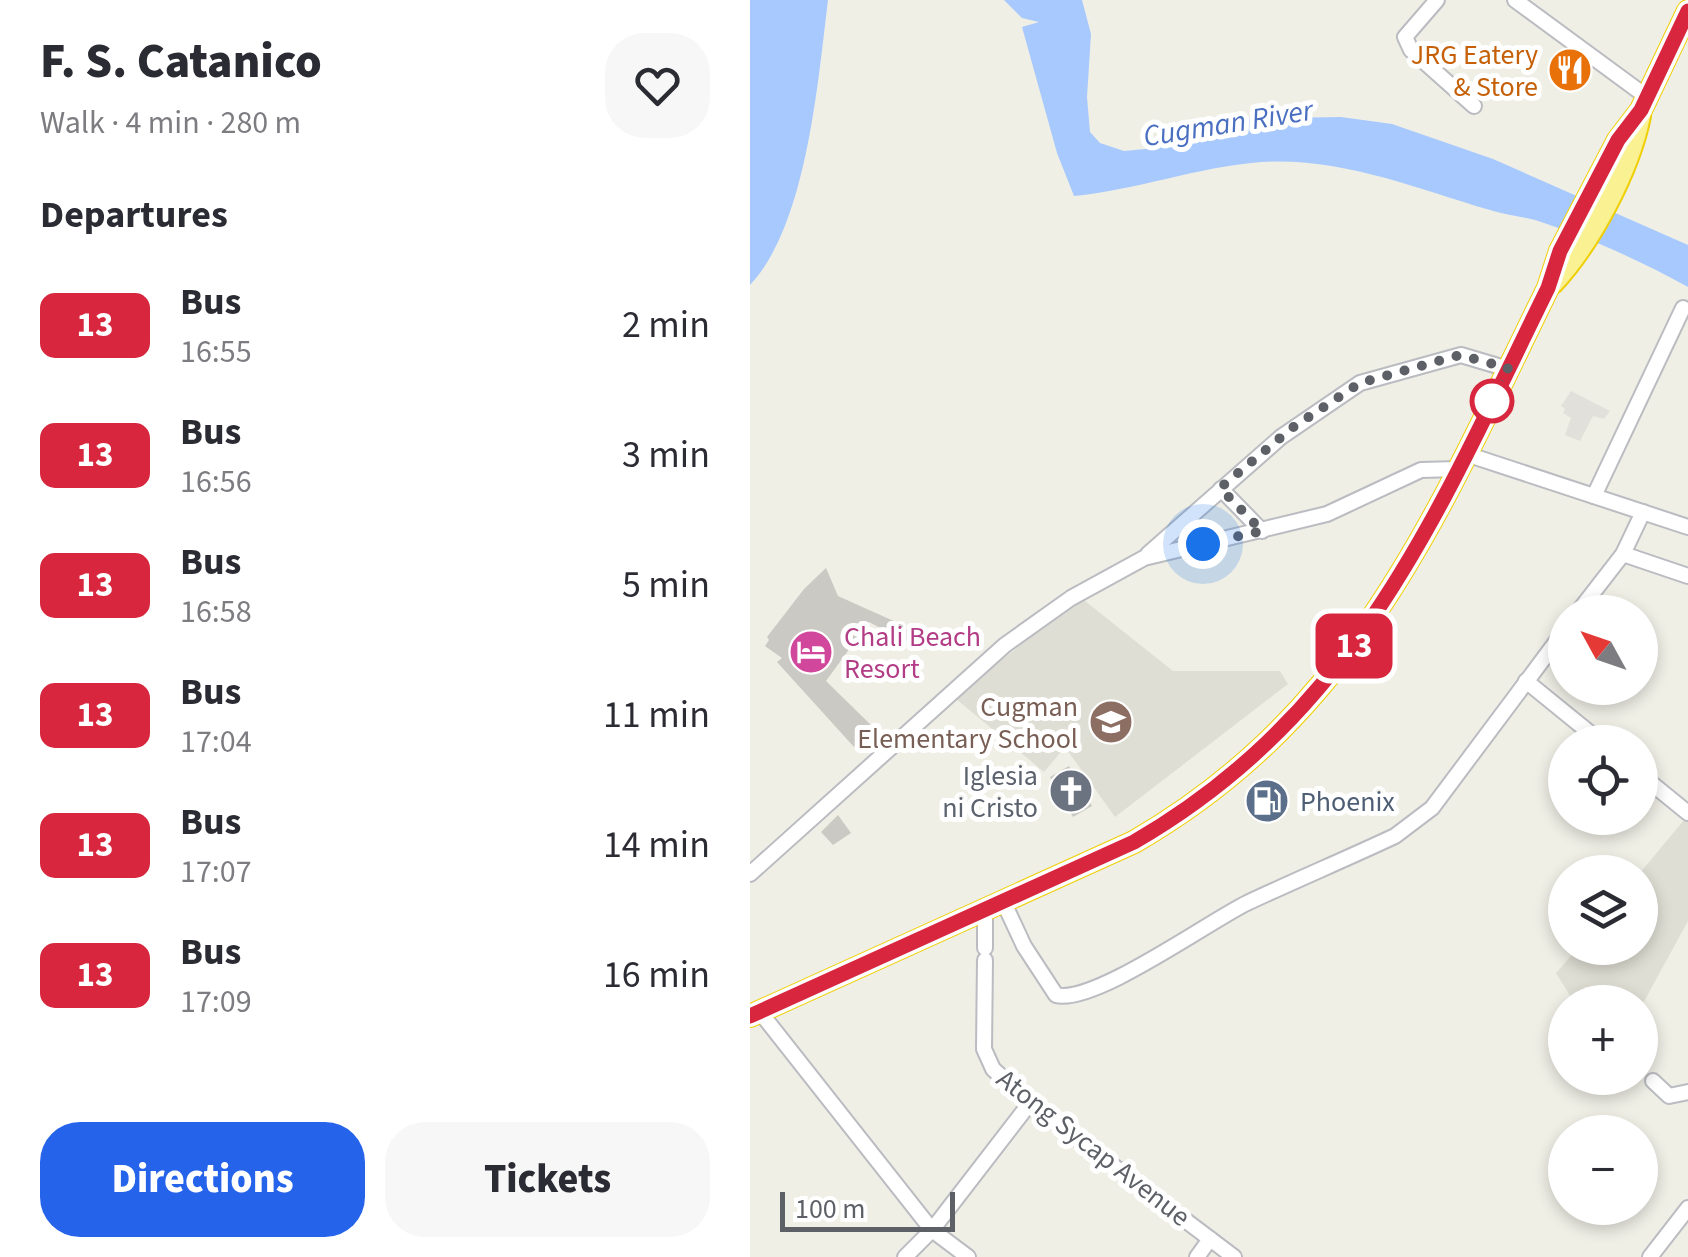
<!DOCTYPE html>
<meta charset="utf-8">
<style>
:root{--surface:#fff;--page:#f7f7f7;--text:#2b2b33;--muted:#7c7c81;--accent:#2563eb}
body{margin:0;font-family:"Source Sans 3",sans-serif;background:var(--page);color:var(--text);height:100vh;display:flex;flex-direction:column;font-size:38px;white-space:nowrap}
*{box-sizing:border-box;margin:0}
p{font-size:32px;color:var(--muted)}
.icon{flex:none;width:55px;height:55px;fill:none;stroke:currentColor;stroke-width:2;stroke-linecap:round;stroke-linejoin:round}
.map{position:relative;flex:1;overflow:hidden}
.panel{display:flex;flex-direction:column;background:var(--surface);width:750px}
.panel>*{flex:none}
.badge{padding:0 20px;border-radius:15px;font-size:35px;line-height:65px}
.needle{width:65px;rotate:310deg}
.controls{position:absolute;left:798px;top:595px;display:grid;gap:20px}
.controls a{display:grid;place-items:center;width:110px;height:110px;border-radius:50%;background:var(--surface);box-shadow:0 5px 15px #0003;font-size:50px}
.scale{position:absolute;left:30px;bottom:25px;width:175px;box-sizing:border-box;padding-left:10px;border:5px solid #5d6066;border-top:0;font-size:28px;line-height:35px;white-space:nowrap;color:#5d6066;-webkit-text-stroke:8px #fff;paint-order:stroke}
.you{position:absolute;width:50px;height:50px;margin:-25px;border:8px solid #fff;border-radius:50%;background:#1a73e8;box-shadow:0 0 0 15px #1a73e833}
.map>.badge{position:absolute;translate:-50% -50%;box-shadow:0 0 0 5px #fff}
h2{padding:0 40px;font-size:38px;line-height:90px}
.round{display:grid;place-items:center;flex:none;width:105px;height:105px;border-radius:40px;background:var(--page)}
.overview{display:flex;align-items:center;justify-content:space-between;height:170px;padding:0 40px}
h1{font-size:48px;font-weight:800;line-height:75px}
.button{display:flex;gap:20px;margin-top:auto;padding:20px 40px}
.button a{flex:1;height:115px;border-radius:40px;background:var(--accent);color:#fff;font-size:40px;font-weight:800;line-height:115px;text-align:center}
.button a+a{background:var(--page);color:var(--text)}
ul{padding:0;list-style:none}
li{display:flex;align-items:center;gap:30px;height:130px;padding:0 40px}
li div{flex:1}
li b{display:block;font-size:38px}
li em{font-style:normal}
li .badge{min-width:110px;font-weight:700;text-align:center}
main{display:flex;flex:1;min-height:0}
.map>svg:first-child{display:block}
.industrial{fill:#e1e0da}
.education{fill:#dfded4}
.water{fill:#a8c9fd}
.building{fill:#cac9c3}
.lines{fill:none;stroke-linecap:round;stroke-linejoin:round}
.minor-casing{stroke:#babcc1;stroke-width:18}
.highway-casing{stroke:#efcf06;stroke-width:24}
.minor{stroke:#fff;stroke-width:14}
.highway{stroke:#faf292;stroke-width:20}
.line-casing{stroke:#fff;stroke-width:22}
.line{stroke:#d7263d;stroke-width:15}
.walk{stroke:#5d6066;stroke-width:10;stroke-dasharray:0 18}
.stop-dot{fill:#fff;stroke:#d7263d;stroke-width:5}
.labels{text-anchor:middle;stroke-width:10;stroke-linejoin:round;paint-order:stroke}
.food-label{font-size:28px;fill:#c56008;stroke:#fff;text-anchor:end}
.hotel-label{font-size:28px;fill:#b23c85;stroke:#fff;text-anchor:start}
.education-label{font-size:28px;fill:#785e54;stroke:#fff;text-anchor:end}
.worship-label{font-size:28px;fill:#5b616d;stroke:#fff;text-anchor:end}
.service-label{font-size:28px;fill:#4e5e75;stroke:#fff;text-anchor:start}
.street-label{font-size:28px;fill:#5d6066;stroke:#fff}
.water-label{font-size:30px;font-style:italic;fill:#4a6fc1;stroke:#fff}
</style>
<main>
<section class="panel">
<div class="overview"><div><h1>F. S. Catanico</h1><p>Walk · 4 min · 280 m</p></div><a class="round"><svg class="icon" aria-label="heart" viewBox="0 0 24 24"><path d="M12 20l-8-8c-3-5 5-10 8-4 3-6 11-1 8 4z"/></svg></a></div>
<h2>Departures</h2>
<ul>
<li><span class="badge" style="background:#d7263d;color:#fff">13</span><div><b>Bus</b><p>16:55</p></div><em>2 min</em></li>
<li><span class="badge" style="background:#d7263d;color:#fff">13</span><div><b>Bus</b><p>16:56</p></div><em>3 min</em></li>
<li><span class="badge" style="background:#d7263d;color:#fff">13</span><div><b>Bus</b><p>16:58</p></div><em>5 min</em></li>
<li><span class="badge" style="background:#d7263d;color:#fff">13</span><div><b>Bus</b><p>17:04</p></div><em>11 min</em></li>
<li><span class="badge" style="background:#d7263d;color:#fff">13</span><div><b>Bus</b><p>17:07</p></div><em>14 min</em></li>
<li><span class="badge" style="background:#d7263d;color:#fff">13</span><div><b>Bus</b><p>17:09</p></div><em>16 min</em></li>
</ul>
<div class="button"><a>Directions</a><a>Tickets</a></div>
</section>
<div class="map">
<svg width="938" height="1257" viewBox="0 0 938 1257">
<rect width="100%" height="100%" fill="#efefe6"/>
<!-- industrial -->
<path class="industrial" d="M821,391L860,411L854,419L843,416L830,441L815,435L821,418L813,413L815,409L811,406Z"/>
<!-- education -->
<g class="education">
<path d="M330,597L423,671H530L538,684L365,817L315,747L294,772L205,698Z"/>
<path d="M934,820L938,822V921L892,1005L824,1002L806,973L828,948H890V873Z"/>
</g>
<!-- water -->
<g class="water">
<path d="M0,0H78C68,80 57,225 0,285Z"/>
<path d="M254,0H332L341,34L337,97L340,132L350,143L374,151L406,148L469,119L591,117L642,124L743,159L938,245V287C891,261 836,236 785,220C770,216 755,215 740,210C664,188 592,157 511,162C447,167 387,190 324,196L307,153L272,27L289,22L272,18Z"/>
</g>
<!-- building -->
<g class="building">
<path d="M76,568L88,596L177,636L155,641L119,622L76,681L124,728L104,747L27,662L32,658L15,646L19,640L17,637L54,589Z"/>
<path d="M319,766L342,806L323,817L300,777Z"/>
<path d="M88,815L101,833L83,845L71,832Z"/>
</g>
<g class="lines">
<defs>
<g id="minor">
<path d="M687,0L655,37L661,50L724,106"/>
<path d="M765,0L897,97"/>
<path d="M716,454L938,527"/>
<path d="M471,489L512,531"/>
<path d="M844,496L933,308"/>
<path d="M398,554L531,437L610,383L711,355L758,369"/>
<path d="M873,554L938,576"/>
<path d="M828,612L873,554L893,512"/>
<path d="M776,681L851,742"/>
<path d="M890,774L938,813"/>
<path d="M0,874L255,645L321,598L394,558L577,514L671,470L708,469"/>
<path d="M253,901L274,946L306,995C343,1005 458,922 497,903C546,880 596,859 645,836L682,808L815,630"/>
<path d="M235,948V909"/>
<path d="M235,960L234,1049L243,1069L280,1103L484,1257"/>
<path d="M10,1012L182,1230L218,1257"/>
<path d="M903,1081L919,1096L938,1092"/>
<path d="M155,1257L182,1230L280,1103"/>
<path d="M447,1257L460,1239"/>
<path d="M900,1257L938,1208"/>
</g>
<g id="highway">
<path d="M803,283C841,242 879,170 890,116"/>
<path d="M0,1016L384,842C609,712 689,509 798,288L810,251L868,140L891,110L938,11"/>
</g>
</defs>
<!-- minor casing -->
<use href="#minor" class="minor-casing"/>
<!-- highway casing -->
<use href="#highway" class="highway-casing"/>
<!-- minor -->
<use href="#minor" class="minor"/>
<!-- highway -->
<use href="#highway" class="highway"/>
</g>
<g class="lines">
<defs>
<path id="line" d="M0,1016L384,842C609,712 689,509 798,288L810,251L868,140L891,110L938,11"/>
</defs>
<!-- line casing -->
<use href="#line" class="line-casing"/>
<!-- line -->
<use href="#line" class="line"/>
<!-- walk -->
<path class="walk" d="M453,544L512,531L470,488L542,428L610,383L710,355L758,368L742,401"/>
</g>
<!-- icons -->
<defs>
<symbol id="restaurant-disc" viewBox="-11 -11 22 22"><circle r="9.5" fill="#e8710a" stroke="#fff"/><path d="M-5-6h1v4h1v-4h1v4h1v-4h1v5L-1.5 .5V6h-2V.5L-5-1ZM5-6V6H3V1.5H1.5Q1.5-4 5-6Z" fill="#fff"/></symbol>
<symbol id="hotel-disc" viewBox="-11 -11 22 22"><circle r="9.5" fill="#d1479c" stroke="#fff"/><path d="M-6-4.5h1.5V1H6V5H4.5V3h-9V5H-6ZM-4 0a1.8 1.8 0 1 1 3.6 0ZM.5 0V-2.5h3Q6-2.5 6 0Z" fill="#fff"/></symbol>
<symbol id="school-disc" viewBox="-11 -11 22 22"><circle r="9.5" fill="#8d6e63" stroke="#fff"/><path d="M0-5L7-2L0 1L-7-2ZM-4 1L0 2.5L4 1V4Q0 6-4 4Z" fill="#fff"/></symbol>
<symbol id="church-disc" viewBox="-11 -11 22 22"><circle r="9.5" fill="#6b7280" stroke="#fff"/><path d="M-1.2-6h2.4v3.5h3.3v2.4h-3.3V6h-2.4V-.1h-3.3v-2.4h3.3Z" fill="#fff"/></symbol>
<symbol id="fuel-disc" viewBox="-11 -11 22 22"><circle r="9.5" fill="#5c6f8a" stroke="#fff"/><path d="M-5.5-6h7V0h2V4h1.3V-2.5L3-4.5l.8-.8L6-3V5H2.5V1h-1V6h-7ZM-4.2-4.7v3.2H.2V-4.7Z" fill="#fff"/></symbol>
</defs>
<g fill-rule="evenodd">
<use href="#restaurant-disc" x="795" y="45" width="50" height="50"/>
<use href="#hotel-disc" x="36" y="627" width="50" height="50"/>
<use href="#school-disc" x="336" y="697" width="50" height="50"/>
<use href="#church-disc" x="296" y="766" width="50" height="50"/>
<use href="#fuel-disc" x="492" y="776" width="50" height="50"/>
</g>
<!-- markers -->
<circle class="stop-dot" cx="742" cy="401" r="20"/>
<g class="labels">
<!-- food labels -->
<g class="food-label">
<text x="788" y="64">JRG Eatery<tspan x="788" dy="32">&amp; Store</tspan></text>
</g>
<!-- hotel labels -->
<g class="hotel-label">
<text x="94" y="646">Chali Beach<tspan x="94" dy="32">Resort</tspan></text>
</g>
<!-- education labels -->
<g class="education-label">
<text x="328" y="716">Cugman<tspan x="328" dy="32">Elementary School</tspan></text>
</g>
<!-- worship labels -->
<g class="worship-label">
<text x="288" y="785">Iglesia<tspan x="288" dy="32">ni Cristo</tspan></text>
</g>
<!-- service labels -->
<g class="service-label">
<text x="550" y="811">Phoenix</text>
</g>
<!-- street labels -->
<g class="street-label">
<text transform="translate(344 1147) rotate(38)" y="10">Atong Sycap Avenue</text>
</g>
<!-- water labels -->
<g class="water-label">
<text transform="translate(478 123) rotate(-9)" y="10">Cugman River</text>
</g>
</g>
</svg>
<div class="controls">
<a><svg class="needle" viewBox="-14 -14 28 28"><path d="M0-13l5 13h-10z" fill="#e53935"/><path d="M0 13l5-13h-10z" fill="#7c7c81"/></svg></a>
<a><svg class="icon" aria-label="locate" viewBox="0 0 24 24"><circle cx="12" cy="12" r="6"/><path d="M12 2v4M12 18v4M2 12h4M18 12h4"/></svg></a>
<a><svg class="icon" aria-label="layers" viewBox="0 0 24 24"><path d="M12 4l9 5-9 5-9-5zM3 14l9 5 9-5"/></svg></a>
<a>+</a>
<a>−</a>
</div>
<div class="scale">100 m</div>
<div class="you" style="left:453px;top:544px"></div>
<b class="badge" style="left:604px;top:646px;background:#d7263d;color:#fff">13</b>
</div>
</main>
